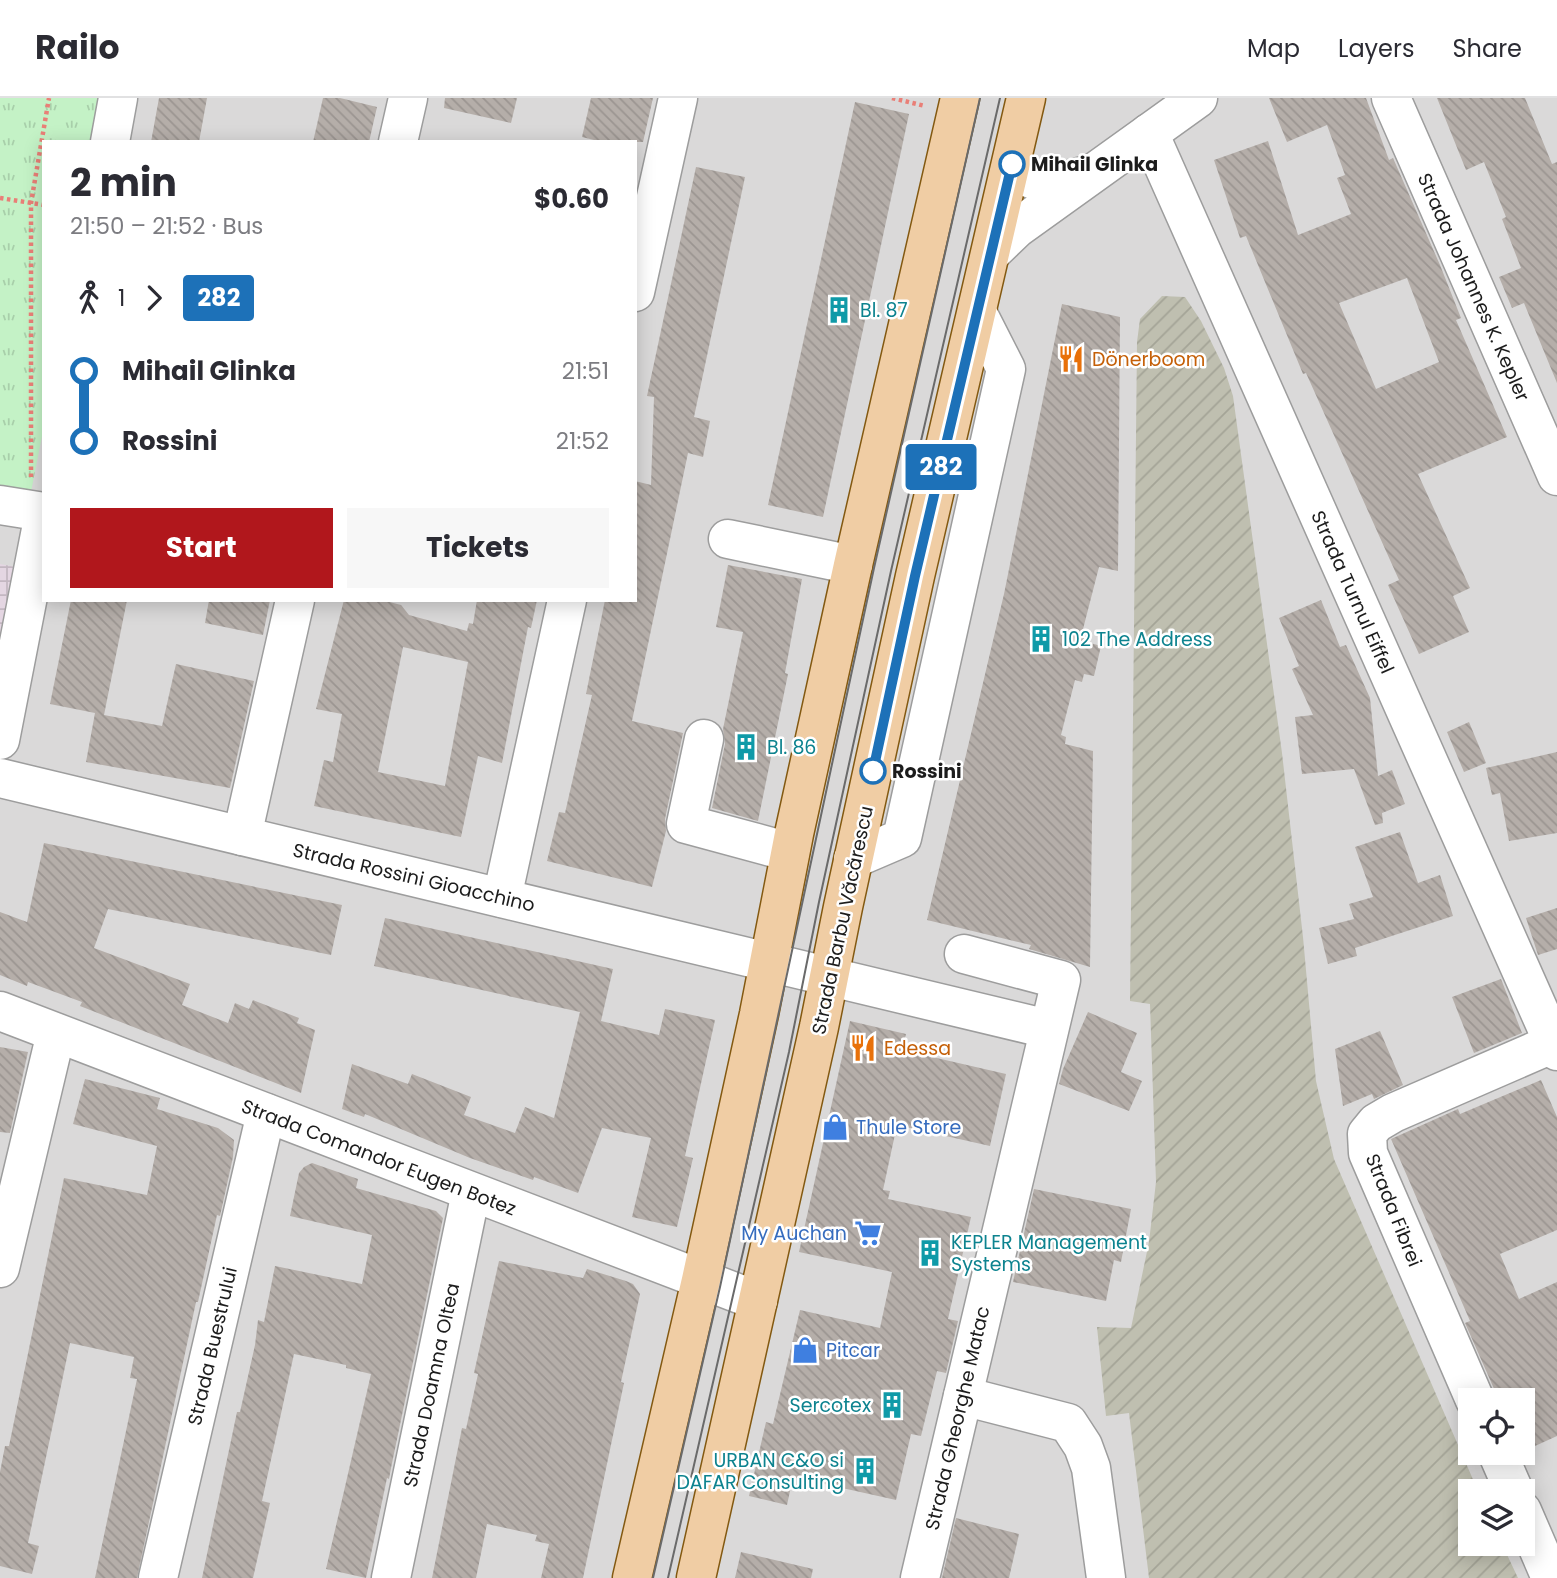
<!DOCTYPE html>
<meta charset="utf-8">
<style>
:root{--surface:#fff;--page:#f7f7f7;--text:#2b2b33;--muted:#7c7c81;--line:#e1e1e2;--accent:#b1171c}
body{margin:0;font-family:Poppins,sans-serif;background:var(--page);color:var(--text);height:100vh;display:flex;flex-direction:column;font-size:26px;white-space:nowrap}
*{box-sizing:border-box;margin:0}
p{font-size:23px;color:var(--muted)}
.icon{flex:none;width:38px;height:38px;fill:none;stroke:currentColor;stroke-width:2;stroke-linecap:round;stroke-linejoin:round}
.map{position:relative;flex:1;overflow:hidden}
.sheet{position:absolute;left:42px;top:42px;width:595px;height:462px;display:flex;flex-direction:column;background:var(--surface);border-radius:0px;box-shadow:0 4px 18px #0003}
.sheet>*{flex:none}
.badge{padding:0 14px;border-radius:5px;font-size:24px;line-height:46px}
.fabs{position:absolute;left:1458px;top:1290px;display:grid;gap:14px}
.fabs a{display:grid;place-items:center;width:77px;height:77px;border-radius:0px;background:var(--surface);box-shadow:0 4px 18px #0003;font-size:35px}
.map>.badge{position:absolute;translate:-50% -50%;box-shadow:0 0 0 4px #fff}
.legs{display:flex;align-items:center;gap:10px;height:77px;padding:0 28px;font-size:23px}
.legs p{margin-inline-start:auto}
.head{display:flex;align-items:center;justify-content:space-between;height:119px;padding:0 28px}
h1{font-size:38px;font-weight:700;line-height:52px}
.cta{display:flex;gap:14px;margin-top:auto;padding:14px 28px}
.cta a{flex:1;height:80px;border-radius:0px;background:var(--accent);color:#fff;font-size:28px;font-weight:700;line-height:80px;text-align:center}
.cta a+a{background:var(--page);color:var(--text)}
ul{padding:0 28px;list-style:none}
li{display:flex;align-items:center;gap:24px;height:70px;font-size:26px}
li i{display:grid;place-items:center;width:10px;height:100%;margin:0 9px;background:currentColor}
li i::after{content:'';width:18px;height:18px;margin:-9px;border:5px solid;border-radius:50%;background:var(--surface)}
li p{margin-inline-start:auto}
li:first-child i{background:linear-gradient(#0000 50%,currentColor 0)}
li:last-child i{background:linear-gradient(currentColor 50%,#0000 0)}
header{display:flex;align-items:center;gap:42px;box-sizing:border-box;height:98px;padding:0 35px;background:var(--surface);border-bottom:2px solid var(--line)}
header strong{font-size:33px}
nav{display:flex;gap:38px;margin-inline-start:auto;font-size:24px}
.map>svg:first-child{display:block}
.residential{fill:#dad9d9;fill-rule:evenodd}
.industrial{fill:url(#industrial-grid)}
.construction{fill:url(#construction-furrows)}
.park{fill:url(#park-tufts)}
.building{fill:url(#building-back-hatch);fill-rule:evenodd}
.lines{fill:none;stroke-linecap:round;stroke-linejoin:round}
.minor-casing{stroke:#9d9d9d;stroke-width:41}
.major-casing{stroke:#835911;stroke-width:41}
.path{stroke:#e97f77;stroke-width:4.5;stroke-dasharray:3.5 3.5;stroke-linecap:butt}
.minor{stroke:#fff;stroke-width:38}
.major{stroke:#f0cda4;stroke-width:38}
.tram{stroke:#6a6a6a;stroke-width:2}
.line-1-casing{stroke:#fff;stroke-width:16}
.line-1{stroke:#1d71b8;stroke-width:10}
.stop-1-dot{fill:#fff;stroke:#1d71b8;stroke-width:3.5}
.labels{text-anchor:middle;stroke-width:5;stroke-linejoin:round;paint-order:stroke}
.stop-label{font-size:19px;font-weight:bold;fill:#1c1c1c;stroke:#fff;text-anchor:start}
.street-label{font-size:19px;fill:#1c1c1c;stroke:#fff}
.culture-label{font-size:19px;fill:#0d838f;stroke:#fff;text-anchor:start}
.food-label{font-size:19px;fill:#c56008;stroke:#fff;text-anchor:start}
.shop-label{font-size:19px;fill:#366cbe;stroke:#fff;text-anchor:start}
</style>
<header>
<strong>Railo</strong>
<nav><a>Map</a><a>Layers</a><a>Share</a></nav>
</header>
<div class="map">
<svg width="1557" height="1480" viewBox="0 0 1557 1480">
<defs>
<pattern id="industrial-grid" width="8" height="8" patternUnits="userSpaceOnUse" patternTransform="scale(1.75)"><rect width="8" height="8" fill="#e4d6e2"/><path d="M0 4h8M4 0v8" fill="none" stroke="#c3b7c1"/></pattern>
<pattern id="construction-furrows" width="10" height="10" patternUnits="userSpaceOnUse" patternTransform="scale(1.75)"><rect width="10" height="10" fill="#bfbfb0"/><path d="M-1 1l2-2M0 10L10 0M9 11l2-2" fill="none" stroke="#a4a497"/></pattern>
<pattern id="park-tufts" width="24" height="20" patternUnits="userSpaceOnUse" patternTransform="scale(1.75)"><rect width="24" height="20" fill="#c4f2c6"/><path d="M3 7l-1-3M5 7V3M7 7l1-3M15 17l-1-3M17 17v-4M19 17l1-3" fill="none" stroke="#a8cfaa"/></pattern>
<pattern id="building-back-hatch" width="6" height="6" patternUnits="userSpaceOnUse" patternTransform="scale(1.75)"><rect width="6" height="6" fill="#b5aea9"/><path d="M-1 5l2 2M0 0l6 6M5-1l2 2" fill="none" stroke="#9b9591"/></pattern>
</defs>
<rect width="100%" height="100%" fill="#ece9e3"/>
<!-- residential -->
<path class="residential" d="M0,0H1557V1480H0ZM44,44H635V502H44ZM1470,1302H1522V1354H1470ZM1470,1393H1522V1446H1470Z"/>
<!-- industrial -->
<path class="industrial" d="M0,466L16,469L0,551Z"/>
<!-- construction -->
<path class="construction" d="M1162,198L1185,199L1201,223L1224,270L1233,298L1282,655L1303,839L1316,983L1334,1061L1478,1393H1470V1446H1502L1518,1480H1149L1129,1315L1106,1318L1097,1229L1131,1230L1149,1144L1156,1084L1150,906L1130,903L1137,244L1140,221Z"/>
<!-- park -->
<path class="park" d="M0,0H107L98,44H44V328L31,394L0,388Z"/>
<!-- building -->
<g class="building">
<path d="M159,0H207L199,44H151Z"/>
<path d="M323,0H340L377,9L369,44H313Z"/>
<path d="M445,0H517L511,25L444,10Z"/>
<path d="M591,0H653L643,44H602L582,39Z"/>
<path d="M1269,0H1366L1389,62L1393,60L1440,167L1461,220L1456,222L1507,339L1418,376L1470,490L1453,498L1469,534L1419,556L1388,487L1399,482L1306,275L1303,276L1246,138L1240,140L1214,62L1268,43L1298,137L1351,116L1337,80L1345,77L1327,27L1287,44ZM1407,180L1439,264L1376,291L1339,205Z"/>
<path d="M1437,0H1525L1552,66L1557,64V285L1524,205L1512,210L1499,179L1521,170L1502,121L1506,119L1484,64L1466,72Z"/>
<path d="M855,4L909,16L823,419L768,407Z"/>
<path d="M696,69L745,79L694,319L710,323L703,359L688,355L632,623L683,635L665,721L666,733L652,789L547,763L559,714L565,715L592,597L586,596L605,502H635V383L651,387L654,299L647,298Z"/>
<path d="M1062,206L1120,219L1118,473L1099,469L1082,535L1089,537L1087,544L1101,548L1094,578L1084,576L1082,584L1075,582L1061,637L1066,639L1065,646L1093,653L1090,869L1029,851L1031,847L927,822L1004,496Z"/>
<path d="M728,467L802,481L785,575L788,576L758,723L712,710L725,646L723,631L743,534L716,529Z"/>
<path d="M71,502H127L104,617L162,628L176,566L254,583L230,690L86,664L95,615L50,606Z"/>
<path d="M209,502H270L263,537L205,525Z"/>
<path d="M344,502H382L401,507L409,517L467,533L469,525L473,526L477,502H537L531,530L528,529L502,665L478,658L461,739L314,708L324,662L333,664L342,616L316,611ZM403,549L468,564L445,688L378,674Z"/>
<path d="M1321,502L1340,549L1346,547L1370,600L1378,678L1392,672L1405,706L1382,715L1383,725L1375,727L1354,671L1302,676L1295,619L1313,617L1292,571L1299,568L1279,520Z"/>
<path d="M1469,624L1486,665L1464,674L1447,634Z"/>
<path d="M1557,654V735L1509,743L1500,695L1492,697L1486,670Z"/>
<path d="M1400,734L1418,785L1440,777L1453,818L1355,850L1357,858L1328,866L1319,830L1354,821L1349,806L1373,799L1355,749Z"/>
<path d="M44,745L342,807L331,857L108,811L94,850L190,886L182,907L228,925L235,905L249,911L253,902L299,920L297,925L315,932L301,995L80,908L82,904L28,884L27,888L0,877V814L27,824Z"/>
<path d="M1557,810V851L1538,857L1526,820Z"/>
<path d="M385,820L613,871L601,923L659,937L665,911L715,922L685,1058L693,1060L677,1129L632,1119L651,1040L602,1030L578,1095L534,1079L533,1082L470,1060L365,1016L364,1019L342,1011L352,966L408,986L412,976L471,999L464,1017L515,1035L525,1009L554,1020L580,914L374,868Z"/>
<path d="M1501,881L1522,935L1474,955L1452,899Z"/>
<path d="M1088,914L1137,935L1121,974L1142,983L1129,1013L1059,986L1063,971Z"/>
<path d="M850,923L906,936L902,952L1006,976L990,1048L897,1027L883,1092L890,1093L888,1101L971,1119L948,1221L958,1223L946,1275L937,1273L921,1338L911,1336L896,1402L793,1379L787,1407L749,1398L766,1324L773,1326L800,1212L880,1230L892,1174L799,1154Z"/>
<path d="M1380,933L1403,987L1374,1001L1372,996L1343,1008L1335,951Z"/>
<path d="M0,949L28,954L10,1035L0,1034Z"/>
<path d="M85,981L160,1000L157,1011L218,1030L234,1042L233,1059L220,1118L217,1117L198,1204H196L137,1480H95L137,1281L130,1280L134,1259L70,1245L28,1445L39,1448L32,1476L0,1468V1374L5,1348H9L64,1080L147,1097L157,1048L73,1026Z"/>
<path d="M1541,982L1557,1019V1132L1500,1156L1519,1201L1557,1184V1338L1522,1354V1302H1497L1495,1293L1465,1225L1470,1223L1391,1041L1458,1011L1460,1016Z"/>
<path d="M312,1065L358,1081L356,1090L436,1113L443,1120L391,1370L389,1381L387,1380L366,1480L326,1471L371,1276L346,1270V1267L294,1256L262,1403L270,1405L253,1480H202L237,1314H240L255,1247L258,1222L264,1224L275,1168L362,1186L372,1137L290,1118L299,1075L304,1069Z"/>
<path d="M1034,1091L1131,1111L1121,1164L1114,1162L1106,1203L1013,1184Z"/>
<path d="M499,1163L583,1180L587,1171L626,1183L633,1186L640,1196L621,1284L624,1285L583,1480H541L549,1446L535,1443L537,1437L487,1426L476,1480H432L462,1330L466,1331L478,1276L474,1275Z"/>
<path d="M956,1420L1019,1436L1009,1480H942Z"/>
<path d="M741,1454L813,1471L811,1480H735Z"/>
</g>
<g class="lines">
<defs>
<g id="minor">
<path d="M1391,0L1557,378"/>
<path d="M1149,35L1557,953"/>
<path d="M110,44L118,0"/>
<path d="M398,44L408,0"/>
<path d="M1012,66C1035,93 1057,85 1087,77"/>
<path d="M991,155L1017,130L1198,0"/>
<path d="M635,194L678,0"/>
<path d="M0,407L44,414"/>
<path d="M728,441L853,467"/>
<path d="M704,641L686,726L790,754"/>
<path d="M0,642L44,416"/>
<path d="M0,680L1048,931"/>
<path d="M242,738L295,502"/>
<path d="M853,761L902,740L1006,271L977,214"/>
<path d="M502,800L567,502"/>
<path d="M0,913L758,1203"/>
<path d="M0,1170L56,935"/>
<path d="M963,1298L1068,1325L1083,1348L1091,1370L1106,1480"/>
<path d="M1475,1302L1368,1055L1367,1036L1376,1025L1393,1015L1554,945"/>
<path d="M1497,1354L1514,1393"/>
<path d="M1522,1413L1551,1480"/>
<path d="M158,1480L266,1015"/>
<path d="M391,1480L471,1094"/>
<path d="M920,1480L1061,882L964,856"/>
</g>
<g id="major">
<path d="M632,1480L701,1182L759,916L794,736L853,467L960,0"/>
<path d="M696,1480L819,929L843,809L915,478L1026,0"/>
</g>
</defs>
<!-- minor casing -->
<use href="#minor" class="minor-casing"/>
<!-- major casing -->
<use href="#major" class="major-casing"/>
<!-- path -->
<g class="path">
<path d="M892,0L925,8"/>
<path d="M0,100L44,107"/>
<path d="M31,379V105L49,0"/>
</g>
<!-- minor -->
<use href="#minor" class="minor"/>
<!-- major -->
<use href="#major" class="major"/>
<!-- tram -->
<g class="tram">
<path d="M653,1480L720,1189L874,470L980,0"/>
<path d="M668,1480L789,954L819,804L891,473L1000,0"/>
</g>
</g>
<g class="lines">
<defs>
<path id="line-1" d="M873,673L915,478L1012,66"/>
</defs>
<!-- line-1 casing -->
<use href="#line-1" class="line-1-casing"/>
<!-- line-1 -->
<use href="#line-1" class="line-1"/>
</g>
<!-- icons -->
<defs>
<symbol id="building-bare" viewBox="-9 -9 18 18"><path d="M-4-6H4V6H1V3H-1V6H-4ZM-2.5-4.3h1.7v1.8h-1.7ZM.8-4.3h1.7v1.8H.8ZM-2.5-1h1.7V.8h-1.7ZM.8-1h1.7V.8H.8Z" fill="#0f9aa8" stroke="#fff" stroke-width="2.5" paint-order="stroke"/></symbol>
<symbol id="restaurant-bare" viewBox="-9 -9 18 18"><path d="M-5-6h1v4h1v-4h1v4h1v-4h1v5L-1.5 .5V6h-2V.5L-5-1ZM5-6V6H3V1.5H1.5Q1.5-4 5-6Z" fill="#e8710a" stroke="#fff" stroke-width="2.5" paint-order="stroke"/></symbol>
<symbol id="shop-bare" viewBox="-9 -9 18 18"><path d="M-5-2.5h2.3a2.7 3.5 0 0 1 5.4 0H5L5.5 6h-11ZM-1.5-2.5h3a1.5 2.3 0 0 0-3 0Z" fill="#3f7fe0" stroke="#fff" stroke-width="2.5" paint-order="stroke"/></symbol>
<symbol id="supermarket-bare" viewBox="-9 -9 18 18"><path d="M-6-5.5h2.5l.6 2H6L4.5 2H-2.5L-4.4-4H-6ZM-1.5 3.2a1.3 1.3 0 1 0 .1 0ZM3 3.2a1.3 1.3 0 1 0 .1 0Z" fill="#3f7fe0" stroke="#fff" stroke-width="2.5" paint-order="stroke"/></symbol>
</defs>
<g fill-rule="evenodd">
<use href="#building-bare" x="820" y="193" width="38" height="38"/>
<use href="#restaurant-bare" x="1052" y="242" width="38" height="38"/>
<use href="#building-bare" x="1022" y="522" width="38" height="38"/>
<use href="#building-bare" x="727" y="630" width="38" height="38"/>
<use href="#restaurant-bare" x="844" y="931" width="38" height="38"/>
<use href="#shop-bare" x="816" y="1010" width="38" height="38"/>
<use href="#supermarket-bare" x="849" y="1116" width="38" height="38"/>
<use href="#building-bare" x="911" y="1136" width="38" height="38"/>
<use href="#shop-bare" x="786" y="1233" width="38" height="38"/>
<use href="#building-bare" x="873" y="1288" width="38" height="38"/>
<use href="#building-bare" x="846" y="1354" width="38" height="38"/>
</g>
<!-- markers -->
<g class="stop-1-dot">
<circle cx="1012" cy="66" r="12"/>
<circle cx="873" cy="673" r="12"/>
</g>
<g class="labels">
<!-- stop labels -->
<g class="stop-label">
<text x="1031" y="73">Mihail Glinka</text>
<text x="892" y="680">Rossini</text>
</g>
<!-- street labels -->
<g class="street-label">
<text transform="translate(1474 189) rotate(66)" y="7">Strada Johannes K. Kepler</text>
<text transform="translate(1353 494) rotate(66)" y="7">Strada Turnul Eiffel</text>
<text transform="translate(414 779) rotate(13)" y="7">Strada Rossini Gioacchino</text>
<text transform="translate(842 822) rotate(-78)" y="7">Strada Barbu Văcărescu</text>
<text transform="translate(379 1059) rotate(21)" y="7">Strada Comandor Eugen Botez</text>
<text transform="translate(1394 1112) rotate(68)" y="7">Strada Fibrei</text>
<text transform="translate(212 1248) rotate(-77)" y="7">Strada Buestrului</text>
<text transform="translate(431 1287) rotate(-78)" y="7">Strada Doamna Oltea</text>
<text transform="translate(957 1320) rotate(-77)" y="7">Strada Gheorghe Matac</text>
</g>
<!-- culture labels -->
<g class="culture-label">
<text x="860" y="219">Bl. 87</text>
<text x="1062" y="548">102 The Address</text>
<text x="767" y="656">Bl. 86</text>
<text x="951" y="1151">KEPLER Management<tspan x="951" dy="22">Systems</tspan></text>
<text x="871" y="1314" text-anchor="end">Sercotex</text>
<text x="844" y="1369" text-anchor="end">URBAN C&amp;O si<tspan x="844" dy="22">DAFAR Consulting</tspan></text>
</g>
<!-- food labels -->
<g class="food-label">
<text x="1092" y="268">Dönerboom</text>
<text x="884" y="957">Edessa</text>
</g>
<!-- shop labels -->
<g class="shop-label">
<text x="856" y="1036">Thule Store</text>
<text x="847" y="1142" text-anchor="end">My Auchan</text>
<text x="826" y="1259">Pitcar</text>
</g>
</g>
</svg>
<div class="fabs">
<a><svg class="icon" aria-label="locate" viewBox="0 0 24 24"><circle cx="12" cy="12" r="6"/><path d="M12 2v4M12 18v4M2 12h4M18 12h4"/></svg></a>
<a><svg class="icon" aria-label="layers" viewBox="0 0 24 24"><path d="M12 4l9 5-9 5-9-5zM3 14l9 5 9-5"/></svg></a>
</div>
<b class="badge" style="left:941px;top:369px;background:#1d71b8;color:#fff">282</b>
<section class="sheet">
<div class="head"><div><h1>2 min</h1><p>21:50 – 21:52 · Bus</p></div><b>$0.60</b></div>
<div class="legs"><svg class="icon" aria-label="walk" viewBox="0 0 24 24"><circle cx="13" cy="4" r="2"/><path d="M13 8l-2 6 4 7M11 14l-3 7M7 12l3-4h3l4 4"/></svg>1<svg class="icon" aria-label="forward" viewBox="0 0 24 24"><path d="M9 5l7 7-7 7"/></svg><b class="badge" style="background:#1d71b8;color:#fff">282</b></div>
<ul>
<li><i style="color:#1d71b8"></i><b>Mihail Glinka</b><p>21:51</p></li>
<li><i style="color:#1d71b8"></i><b>Rossini</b><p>21:52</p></li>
</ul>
<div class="cta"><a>Start</a><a>Tickets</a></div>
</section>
</div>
